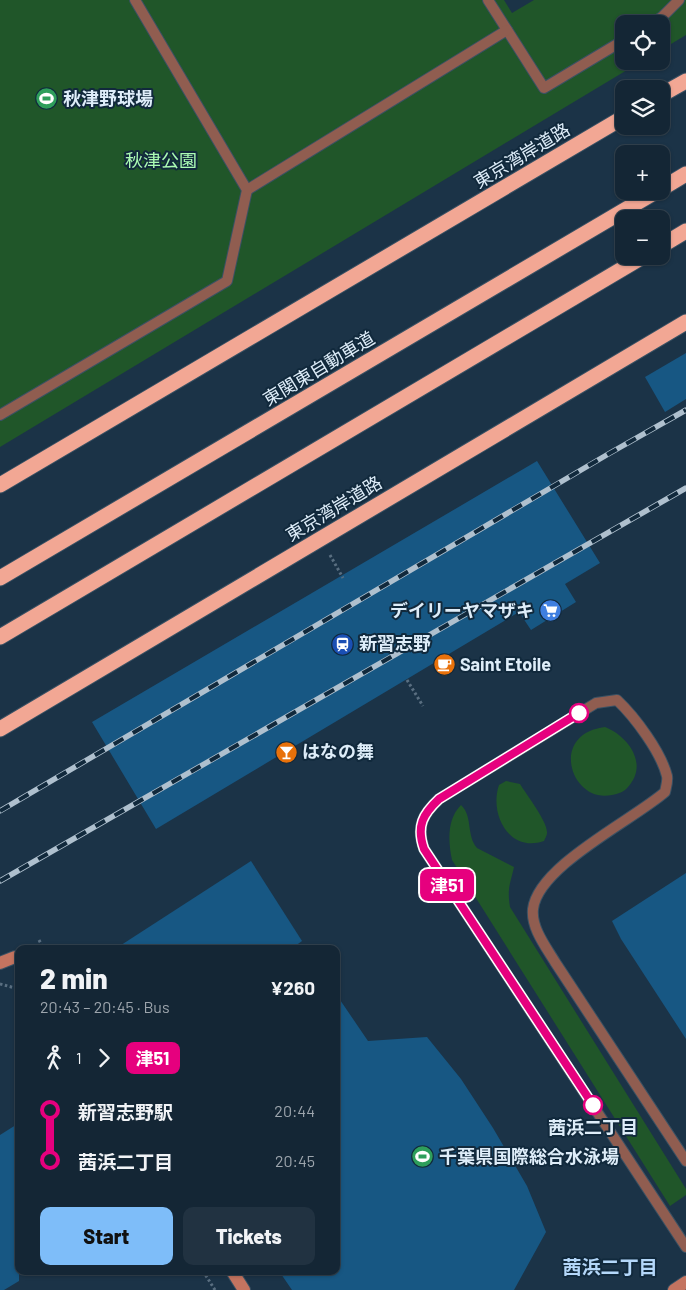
<!DOCTYPE html>
<meta charset="utf-8">
<style>
:root{--surface:#142635;--page:#213241;--text:#f1f3f6;--muted:#9da5ad;--line:#334350;--accent:#7ebdf9}
body{margin:0;font-family:Barlow,"Noto Sans JP",sans-serif;background:var(--page);color:var(--text);height:100vh;display:flex;flex-direction:column;font-size:19px;white-space:nowrap}
*{box-sizing:border-box;margin:0}
p{font-size:16px;color:var(--muted)}
.icon{flex:none;width:28px;height:28px;fill:none;stroke:currentColor;stroke-width:2;stroke-linecap:round;stroke-linejoin:round}
.map{position:relative;flex:1;overflow:hidden}
.details{position:absolute;left:15px;top:945px;width:325px;height:330px;display:flex;flex-direction:column;background:var(--surface);border-radius:10px;box-shadow:0 1px 4px #0004,0 0 0 1px var(--line)}
.details>*{flex:none}
.badge{padding:0 10px;border-radius:8px;font-size:18px;line-height:32px}
.buttons{position:absolute;left:615px;top:15px;display:grid;gap:10px}
.buttons a{display:grid;place-items:center;width:55px;height:55px;border-radius:10px;background:var(--surface);box-shadow:0 1px 4px #0004,0 0 0 1px var(--line);font-size:25px}
.map>.badge{position:absolute;translate:-50% -50%;box-shadow:0 0 0 2px #fff}
.legs{display:flex;align-items:center;gap:8px;height:55px;padding:0 25px;font-size:16px}
.legs p{margin-inline-start:auto}
.summary{display:flex;align-items:center;justify-content:space-between;height:85px;padding:0 25px}
h1{font-size:28px;font-weight:800;line-height:38px}
.cta{display:flex;gap:10px;margin-top:auto;padding:10px 25px}
.cta a{flex:1;height:58px;border-radius:10px;background:var(--accent);color:#111;font-size:20px;font-weight:800;line-height:58px;text-align:center}
.cta a+a{background:var(--page);color:var(--text)}
ul{padding:0 25px;list-style:none}
li{display:flex;align-items:center;gap:18px;height:50px;font-size:19px}
li i{display:grid;place-items:center;width:8px;height:100%;margin:0 6px;background:currentColor}
li i::after{content:'';width:12px;height:12px;margin:-6px;border:4px solid;border-radius:50%;background:var(--surface)}
li p{margin-inline-start:auto}
li:first-child i{background:linear-gradient(#0000 50%,currentColor 0)}
li:last-child i{background:linear-gradient(currentColor 50%,#0000 0)}
.map>svg:first-child{display:block}
.green{fill:#205629}
.building{fill:#175783}
.lines{fill:none;stroke-linecap:round;stroke-linejoin:round}
.lane-casing{stroke:#3a5163;stroke-width:12}
.secondary-casing{stroke:#3a5163;stroke-width:14}
.highway-casing{stroke:#3a5163;stroke-width:17}
.path{stroke:#5a6f81;stroke-width:3;stroke-dasharray:2.5 2.5;stroke-linecap:butt}
.lane{stroke:#905d50;stroke-width:10}
.secondary{stroke:#c47460;stroke-width:12}
.highway{stroke:#f2a794;stroke-width:15}
.rail-casing{stroke:#afc0ce;stroke-width:5.5}
.rail{stroke:#11293c;stroke-width:4;stroke-dasharray:11;stroke-linecap:butt}
.line-1-casing{stroke:#fff;stroke-width:11}
.line-1{stroke:#e6007e;stroke-width:8}
.stop-1-dot{fill:#fff;stroke:#e6007e;stroke-width:2.5}
.labels{text-anchor:middle;stroke-width:4;stroke-linejoin:round;paint-order:stroke}
.poi-label{font-size:18px;font-weight:bold;fill:#deedf9;stroke:#11293c;text-anchor:start}
.street-label{font-size:18px;fill:#deedf9;stroke:#11293c}
.park-label{font-size:18px;fill:#abfbb3;stroke:#11293c}
.stop-label{font-size:18px;font-weight:bold;fill:#deedf9;stroke:#11293c}
.neighbourhood-label{font-size:19px;font-weight:bold;fill:#b4d7f9;stroke:#11293c}
</style>
<div class="map">
<svg width="686" height="1290" viewBox="0 0 686 1290">
<rect width="100%" height="100%" fill="#1b3347"/>
<!-- green -->
<g class="green">
<path d="M0,0H504L512,13L534,0H686V35L661,50V24H624V61H642L0,447Z"/>
<path d="M605,727C628,736 649,764 628,787C624,792 618,794 612,795C571,804 548,734 605,727Z"/>
<path d="M506,781L520,784C526,794 548,822 547,833C547,836 545,838 544,841C509,853 489,814 499,785Z"/>
<path d="M461,805C473,816 466,835 477,848L514,867C510,885 507,888 510,907L686,1189V1195L670,1206L452,860C448,841 447,819 461,805Z"/>
</g>
<!-- building -->
<g class="building">
<path d="M686,353V399L665,412L645,377Z"/>
<path d="M537,461L600,563L565,584L576,602L531,630L519,612L156,829L92,722Z"/>
<path d="M251,861L302,941L291,949H115Z"/>
<path d="M686,873V1039L621,939L612,921Z"/>
<path d="M336,994L368,1041L427,1037L461,1079L493,1128L527,1186L546,1232L514,1290H292L279,1271H336Z"/>
<path d="M19,1123V1281L4,1290H0V1135Z"/>
</g>
<g class="lines">
<defs>
<g id="lane">
<path d="M488,0L544,88L624,40"/>
<path d="M651,24L662,17L679,0"/>
<path d="M247,190L507,30"/>
<path d="M0,415L227,281L247,190L135,0"/>
<path d="M686,1161L555,962C546,947 531,928 533,909C538,866 633,820 665,792C666,787 668,781 667,776C661,752 635,717 617,700L596,703L439,799C423,814 416,826 424,849L686,1247"/>
</g>
<g id="secondary">
<path d="M0,963L15,957L19,959"/>
<path d="M232,1271L244,1290"/>
<path d="M674,1290L686,1282"/>
</g>
<g id="highway">
<path d="M661,95L686,81"/>
<path d="M661,189L686,174"/>
<path d="M661,246L686,231"/>
<path d="M0,485L624,117"/>
<path d="M0,578L657,191"/>
<path d="M0,637L644,256"/>
<path d="M0,729L686,322"/>
</g>
</defs>
<!-- lane casing -->
<use href="#lane" class="lane-casing"/>
<!-- secondary casing -->
<use href="#secondary" class="secondary-casing"/>
<!-- highway casing -->
<use href="#highway" class="highway-casing"/>
<!-- path -->
<g class="path">
<path d="M330,555L343,578"/>
<path d="M407,680L423,706"/>
<path d="M39,940L44,949"/>
<path d="M0,984L19,989"/>
<path d="M203,1271L215,1290"/>
</g>
<!-- lane -->
<use href="#lane" class="lane"/>
<!-- secondary -->
<use href="#secondary" class="secondary"/>
<!-- highway -->
<use href="#highway" class="highway"/>
<defs>
<g id="rail">
<path d="M0,811L610,453L686,410"/>
<path d="M0,881L686,488"/>
</g>
</defs>
<!-- rail casing -->
<use href="#rail" class="rail-casing"/>
<!-- rail -->
<use href="#rail" class="rail"/>
</g>
<g class="lines">
<defs>
<path id="line-1" d="M579,713L439,799C423,814 416,826 424,849L593,1105"/>
</defs>
<!-- line-1 casing -->
<use href="#line-1" class="line-1-casing"/>
<!-- line-1 -->
<use href="#line-1" class="line-1"/>
</g>
<!-- icons -->
<defs>
<symbol id="stadium-disc" viewBox="-11 -11 22 22"><circle r="9.5" fill="#2e9e5b" stroke="#11293c"/><path d="M0-5a6.5 5 0 1 0 0 10a6.5 5 0 1 0 0-10ZM-3.5-1.8h7v3.6h-7Z" fill="#fff"/></symbol>
<symbol id="supermarket-disc" viewBox="-11 -11 22 22"><circle r="9.5" fill="#3f7fe0" stroke="#11293c"/><path d="M-6-5.5h2.5l.6 2H6L4.5 2H-2.5L-4.4-4H-6ZM-1.5 3.2a1.3 1.3 0 1 0 .1 0ZM3 3.2a1.3 1.3 0 1 0 .1 0Z" fill="#fff"/></symbol>
<symbol id="station-disc" viewBox="-11 -11 22 22"><circle r="9.5" fill="#1a4fb4" stroke="#11293c"/><path d="M-3-6H3Q5-6 5-4V2Q5 4 3 4L4.5 6H3L1.5 4h-3L-3 6H-4.5L-3 4Q-5 4-5 2V-4Q-5-6-3-6ZM-3.5-4v3h7v-3ZM-3.5 1v1.5H-2V1ZM2 1v1.5H3.5V1Z" fill="#fff"/></symbol>
<symbol id="cafe-disc" viewBox="-11 -11 22 22"><circle r="9.5" fill="#e8710a" stroke="#11293c"/><path d="M-5.5-4.5H6V0H3Q3 3.5 0 3.5H-2.5Q-5.5 3.5-5.5 0ZM3-3.2v2h1.7v-2ZM-6 4.5H4V6H-6Z" fill="#fff"/></symbol>
<symbol id="bar-disc" viewBox="-11 -11 22 22"><circle r="9.5" fill="#e8710a" stroke="#11293c"/><path d="M-6-5H6L.8 .8V4.5H3.5V6h-7V4.5H-.8V.8Z" fill="#fff"/></symbol>
</defs>
<g fill-rule="evenodd">
<use href="#stadium-disc" x="34" y="86" width="25" height="25"/>
<use href="#supermarket-disc" x="538" y="598" width="25" height="25"/>
<use href="#station-disc" x="330" y="632" width="25" height="25"/>
<use href="#cafe-disc" x="432" y="652" width="25" height="25"/>
<use href="#bar-disc" x="274" y="740" width="25" height="25"/>
<use href="#stadium-disc" x="410" y="1144" width="25" height="25"/>
</g>
<!-- markers -->
<g class="stop-1-dot">
<circle cx="579" cy="713" r="9"/>
<circle cx="593" cy="1105" r="9"/>
</g>
<g class="labels">
<!-- poi labels -->
<g class="poi-label">
<text x="63" y="105">秋津野球場</text>
<text x="534" y="617" text-anchor="end">デイリーヤマザキ</text>
<text x="359" y="650">新習志野</text>
<text x="460" y="671">Saint Etoile</text>
<text x="302" y="758">はなの舞</text>
<text x="439" y="1163">千葉県国際総合水泳場</text>
</g>
<!-- street labels -->
<g class="street-label">
<text transform="translate(522 156) rotate(-31)" y="6">東京湾岸道路</text>
<text transform="translate(319 369) rotate(-31)" y="6">東関東自動車道</text>
<text transform="translate(334 509) rotate(-31)" y="6">東京湾岸道路</text>
</g>
<!-- park labels -->
<g class="park-label">
<text x="161" y="167">秋津公園</text>
</g>
<!-- stop labels -->
<g class="stop-label">
<text x="593" y="1134">茜浜二丁目</text>
</g>
<!-- neighbourhood labels -->
<g class="neighbourhood-label">
<text x="610" y="1274">茜浜二丁目</text>
</g>
</g>
</svg>
<div class="buttons">
<a><svg class="icon" aria-label="locate" viewBox="0 0 24 24"><circle cx="12" cy="12" r="6"/><path d="M12 2v4M12 18v4M2 12h4M18 12h4"/></svg></a>
<a><svg class="icon" aria-label="layers" viewBox="0 0 24 24"><path d="M12 4l9 5-9 5-9-5zM3 14l9 5 9-5"/></svg></a>
<a>+</a>
<a>−</a>
</div>
<b class="badge" style="left:447px;top:885px;background:#e6007e;color:#fff">津51</b>
<section class="details">
<div class="summary"><div><h1>2 min</h1><p>20:43 – 20:45 · Bus</p></div><b>¥260</b></div>
<div class="legs"><svg class="icon" aria-label="walk" viewBox="0 0 24 24"><circle cx="13" cy="4" r="2"/><path d="M13 8l-2 6 4 7M11 14l-3 7M7 12l3-4h3l4 4"/></svg>1<svg class="icon" aria-label="forward" viewBox="0 0 24 24"><path d="M9 5l7 7-7 7"/></svg><b class="badge" style="background:#e6007e;color:#fff">津51</b></div>
<ul>
<li><i style="color:#e6007e"></i><b>新習志野駅</b><p>20:44</p></li>
<li><i style="color:#e6007e"></i><b>茜浜二丁目</b><p>20:45</p></li>
</ul>
<div class="cta"><a>Start</a><a>Tickets</a></div>
</section>
</div>
